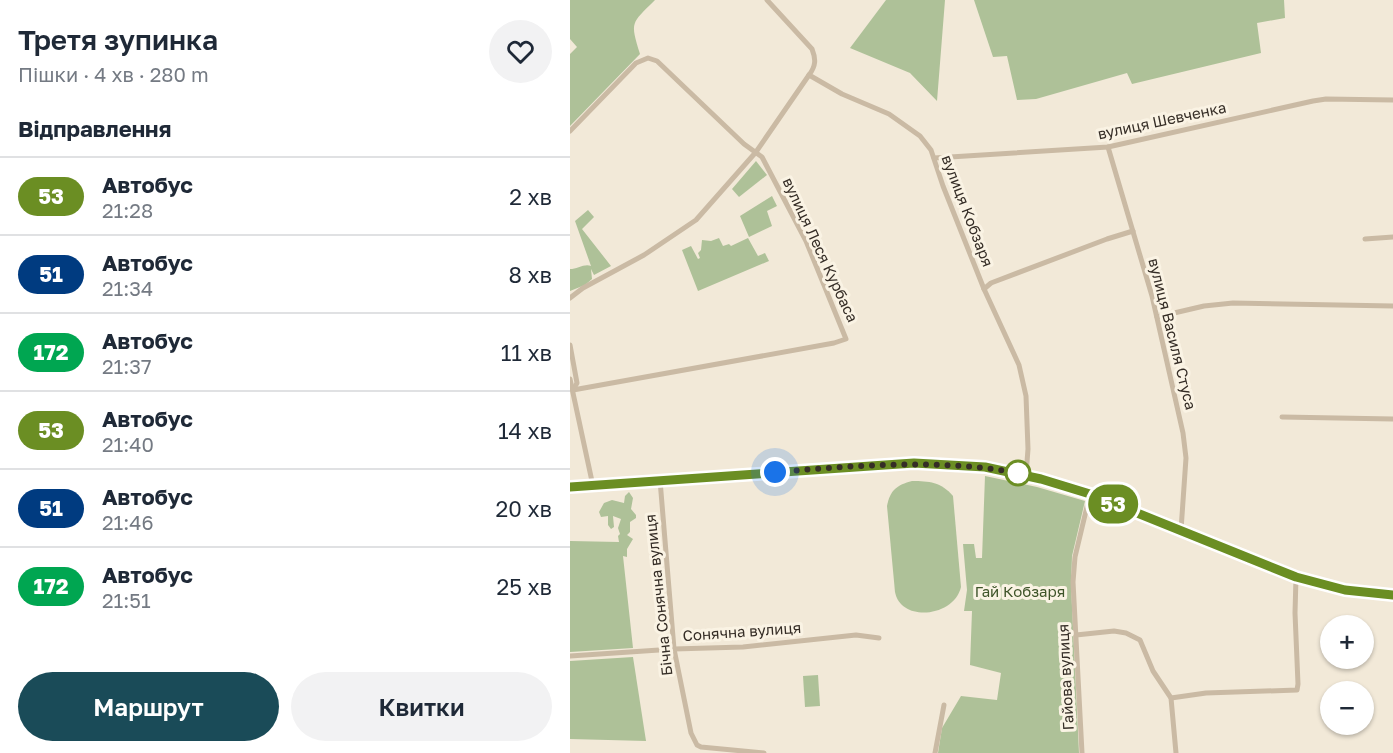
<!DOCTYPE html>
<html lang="uk">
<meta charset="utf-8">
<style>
:root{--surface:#fff;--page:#f2f2f3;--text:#1f2937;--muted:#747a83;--line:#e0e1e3;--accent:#1a4b58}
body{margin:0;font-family:"Golos Text",sans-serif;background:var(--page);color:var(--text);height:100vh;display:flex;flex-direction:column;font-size:22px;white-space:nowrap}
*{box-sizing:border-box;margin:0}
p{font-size:20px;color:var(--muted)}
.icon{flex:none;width:33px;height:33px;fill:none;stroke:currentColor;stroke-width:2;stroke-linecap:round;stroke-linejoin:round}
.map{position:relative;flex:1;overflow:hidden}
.panel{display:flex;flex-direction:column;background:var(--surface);width:570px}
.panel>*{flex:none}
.badge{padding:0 12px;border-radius:20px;font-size:21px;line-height:39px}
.controls{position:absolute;left:750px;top:615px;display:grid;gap:12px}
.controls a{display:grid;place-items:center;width:54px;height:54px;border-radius:50%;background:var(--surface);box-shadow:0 2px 4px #0004;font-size:30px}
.you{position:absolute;width:30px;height:30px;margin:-15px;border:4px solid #fff;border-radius:50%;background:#1a73e8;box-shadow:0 0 0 9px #1a73e833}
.map>.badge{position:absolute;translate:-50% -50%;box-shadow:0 0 0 3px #fff}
h2{padding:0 18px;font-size:22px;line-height:54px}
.round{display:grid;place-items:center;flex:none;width:63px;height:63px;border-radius:32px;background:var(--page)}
.summary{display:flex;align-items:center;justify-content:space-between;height:102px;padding:0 18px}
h1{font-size:28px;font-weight:600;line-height:45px}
.button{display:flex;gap:12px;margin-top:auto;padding:12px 18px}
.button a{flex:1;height:69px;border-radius:36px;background:var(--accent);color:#fff;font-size:24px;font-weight:600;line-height:69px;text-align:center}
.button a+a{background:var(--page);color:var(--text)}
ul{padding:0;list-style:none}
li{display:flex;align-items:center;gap:18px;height:78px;padding:0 18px;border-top:2px solid var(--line)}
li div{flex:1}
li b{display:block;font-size:22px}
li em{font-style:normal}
li .badge{min-width:66px;font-weight:700;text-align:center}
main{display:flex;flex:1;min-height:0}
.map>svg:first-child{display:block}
.green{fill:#aec198}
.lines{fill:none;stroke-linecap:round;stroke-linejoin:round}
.minor{stroke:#cabaa4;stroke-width:5}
.tertiary{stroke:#cabaa4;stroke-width:7}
.line-casing{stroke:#fff;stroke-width:14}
.line{stroke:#6b8e23;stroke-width:9}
.walk{stroke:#352d26;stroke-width:6;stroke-dasharray:0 10.8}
.stop-dot{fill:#fff;stroke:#6b8e23;stroke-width:3}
.labels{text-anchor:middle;stroke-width:6;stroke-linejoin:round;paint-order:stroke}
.street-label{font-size:15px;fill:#352d26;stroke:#faf3e4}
.park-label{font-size:15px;fill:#3e5429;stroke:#faf3e4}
</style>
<main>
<section class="panel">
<div class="summary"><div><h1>Третя зупинка</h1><p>Пішки · 4 хв · 280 m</p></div><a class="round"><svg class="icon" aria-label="heart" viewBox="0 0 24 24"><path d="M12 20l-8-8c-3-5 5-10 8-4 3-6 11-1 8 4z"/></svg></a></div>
<h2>Відправлення</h2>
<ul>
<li><span class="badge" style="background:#6b8e23;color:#fff">53</span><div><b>Автобус</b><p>21:28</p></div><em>2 хв</em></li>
<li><span class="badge" style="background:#003b80;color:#fff">51</span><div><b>Автобус</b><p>21:34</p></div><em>8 хв</em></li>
<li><span class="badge" style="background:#00a651;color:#fff">172</span><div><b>Автобус</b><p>21:37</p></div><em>11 хв</em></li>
<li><span class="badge" style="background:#6b8e23;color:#fff">53</span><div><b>Автобус</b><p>21:40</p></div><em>14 хв</em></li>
<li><span class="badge" style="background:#003b80;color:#fff">51</span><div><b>Автобус</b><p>21:46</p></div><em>20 хв</em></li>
<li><span class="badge" style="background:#00a651;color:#fff">172</span><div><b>Автобус</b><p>21:51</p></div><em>25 хв</em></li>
</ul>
<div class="button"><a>Маршрут</a><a>Квитки</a></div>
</section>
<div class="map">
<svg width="823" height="753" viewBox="0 0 823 753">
<rect width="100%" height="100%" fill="#f2e9d8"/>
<!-- green -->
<g class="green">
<path d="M0,0H85C61,24 60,21 70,54L0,126V54L7,47L0,39Z"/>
<path d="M316,0H375L367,101L340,73L280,48Z"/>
<path d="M404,0H714L715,18L687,23L691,53L562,84L557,73L466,99L447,100L437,56L423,57Z"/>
<path d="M186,161L197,175L169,197L162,189Z"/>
<path d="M202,196L207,206L197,211L202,226L179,237L170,216Z"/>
<path d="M18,210L24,217L12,229L41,266L24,275L21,269L22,279L15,285L0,291V269C7,269 15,263 21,266L5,221Z"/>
<path d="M149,238L153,246L159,244L161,246L178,238L188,256L195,253L199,261L128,291L112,250L121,246L128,259L130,258L128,253L131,250L132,240L141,241Z"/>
<path d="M415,476L467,487L515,501L502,556L501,585L509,753H368L372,728L391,696L427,700L431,673L400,665L402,611H394L397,590L393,544H404L406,558H412Z"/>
<path d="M342,481C359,481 371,482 383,496L391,587C384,617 331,623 325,592L317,506C320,490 327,485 342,481Z"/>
<path d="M59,492L63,498L61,509L66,515V518L60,522V532L57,535L63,539L57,549V557L53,556L63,648L0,652V541L49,542L48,536L50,534L48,528L51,519L43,516L44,527L41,529L38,525V516L31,517L29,512L34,503L42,500L54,503L55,496Z"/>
<path d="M63,657L76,741L0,739V661Z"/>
<path d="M248,675L250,706L235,707L233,676Z"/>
</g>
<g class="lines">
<!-- minor -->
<g class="minor">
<path d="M197,0L242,49C246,59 246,66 239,75L272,94L319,114L350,136L361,150L373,186L414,289L449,365L456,396L458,449L456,475"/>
<path d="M0,131L66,63L78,58L87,61L174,144L192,157L236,241L276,339L264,343L3,390"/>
<path d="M538,147L582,296L613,433L616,458L611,530"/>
<path d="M364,158L538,147L743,101L756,99L823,100"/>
<path d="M795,239L823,237"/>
<path d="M414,289L421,283L537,239L563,231"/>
<path d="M0,298L13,288L74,255L126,220L186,152L239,75"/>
<path d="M587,317L634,306L663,303L823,306"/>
<path d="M0,345L7,383L3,390"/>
<path d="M0,379L23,486"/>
<path d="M712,417L823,419"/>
<path d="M90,480L104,649L121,733L127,745L131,747L194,753"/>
<path d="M506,635L544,631L556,633L570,640L583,671L601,698L606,753"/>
<path d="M0,656L104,649L173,647L286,635L309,638"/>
<path d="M601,698L636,693L727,690L728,684L725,613L726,577"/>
<path d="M365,753L374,705"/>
<path d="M512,753L503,582L505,557L520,494"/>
</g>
<!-- tertiary -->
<path class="tertiary" d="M0,487L344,463L415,467L471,479L520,494L726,577L775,589L823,595"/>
</g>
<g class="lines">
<defs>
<path id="line" d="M0,487L344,463L415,467L471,479L520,494L726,577L775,590L823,595"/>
</defs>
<!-- line casing -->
<use href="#line" class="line-casing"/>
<!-- line -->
<use href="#line" class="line"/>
<!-- walk -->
<path class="walk" d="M205,472C287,466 366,458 448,473"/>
</g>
<!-- markers -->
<circle class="stop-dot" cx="448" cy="473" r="12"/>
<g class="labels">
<!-- street labels -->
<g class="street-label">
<text transform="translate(592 121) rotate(-12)" y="5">вулиця Шевченка</text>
<text transform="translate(397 211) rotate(69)" y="5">вулиця Кобзаря</text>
<text transform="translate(250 250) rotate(65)" y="5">вулиця Леся Курбаса</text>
<text transform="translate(602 334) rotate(76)" y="5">вулиця Василя Стуса</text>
<text transform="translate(89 595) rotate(-96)" y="5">Бічна Сонячна вулиця</text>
<text transform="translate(172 632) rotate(-4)" y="5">Сонячна вулиця</text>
<text transform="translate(496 677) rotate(-93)" y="5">Гайова вулиця</text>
</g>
<!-- park labels -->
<g class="park-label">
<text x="450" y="597">Гай Кобзаря</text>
</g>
</g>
</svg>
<div class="controls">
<a>+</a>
<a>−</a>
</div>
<div class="you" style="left:205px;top:472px"></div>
<b class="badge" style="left:543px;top:504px;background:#6b8e23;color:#fff">53</b>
</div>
</main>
